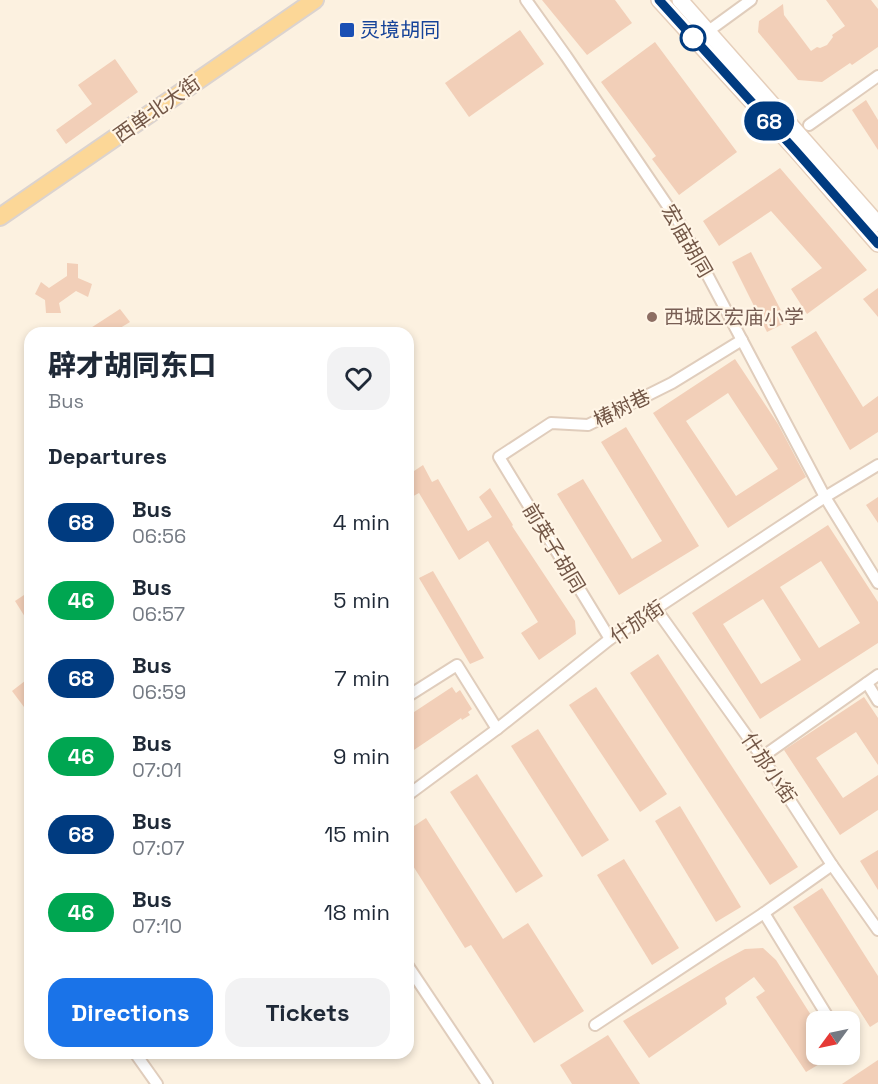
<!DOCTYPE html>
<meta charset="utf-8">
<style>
:root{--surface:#fff;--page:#f2f2f3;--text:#1f2937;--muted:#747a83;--accent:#1a73e8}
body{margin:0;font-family:"Space Grotesk","Noto Sans SC",sans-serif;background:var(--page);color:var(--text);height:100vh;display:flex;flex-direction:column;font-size:22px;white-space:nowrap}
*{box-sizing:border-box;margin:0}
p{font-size:20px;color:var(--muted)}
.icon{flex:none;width:33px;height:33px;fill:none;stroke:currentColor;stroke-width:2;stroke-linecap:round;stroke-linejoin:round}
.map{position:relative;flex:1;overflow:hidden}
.sheet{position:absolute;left:24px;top:327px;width:390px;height:732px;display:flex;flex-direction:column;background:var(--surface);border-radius:18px;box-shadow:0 3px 9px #0003}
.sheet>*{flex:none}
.badge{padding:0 12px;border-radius:20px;font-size:21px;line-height:39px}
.needle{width:39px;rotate:237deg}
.tools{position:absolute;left:806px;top:1011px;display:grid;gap:12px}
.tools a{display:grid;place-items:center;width:54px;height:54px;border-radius:12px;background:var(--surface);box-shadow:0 3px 9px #0003;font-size:30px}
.map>.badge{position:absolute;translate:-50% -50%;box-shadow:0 0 0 3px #fff}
h2{padding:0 24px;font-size:22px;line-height:54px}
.round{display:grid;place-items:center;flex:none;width:63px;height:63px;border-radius:18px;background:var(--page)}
.headline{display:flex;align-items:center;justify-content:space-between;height:102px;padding:0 24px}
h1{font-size:28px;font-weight:800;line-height:45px}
.primary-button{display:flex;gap:12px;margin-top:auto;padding:12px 24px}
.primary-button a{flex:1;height:69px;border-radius:18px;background:var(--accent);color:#fff;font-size:24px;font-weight:800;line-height:69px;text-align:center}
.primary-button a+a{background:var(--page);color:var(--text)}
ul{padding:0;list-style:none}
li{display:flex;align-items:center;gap:18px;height:78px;padding:0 24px}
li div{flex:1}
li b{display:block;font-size:22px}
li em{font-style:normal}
li .badge{min-width:66px;font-weight:700;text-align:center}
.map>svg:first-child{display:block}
.building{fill:#f2cfb8;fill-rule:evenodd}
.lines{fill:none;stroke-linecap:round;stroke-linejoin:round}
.street-casing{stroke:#e0cdbc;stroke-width:14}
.secondary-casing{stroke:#e5ceba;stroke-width:18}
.primary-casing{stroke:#dbd3cf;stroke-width:20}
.street{stroke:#fff;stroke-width:10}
.secondary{stroke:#fff;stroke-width:15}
.primary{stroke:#fcd797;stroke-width:16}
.line-casing{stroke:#fff;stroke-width:14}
.line{stroke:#003b80;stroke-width:9}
.transit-dot{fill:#1a4fb4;stroke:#fff5e6;stroke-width:2}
.stop-dot{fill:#fff;stroke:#003b80;stroke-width:3}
.education-dot{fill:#8d6e63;stroke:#fff5e6;stroke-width:2}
.labels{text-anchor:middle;stroke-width:4.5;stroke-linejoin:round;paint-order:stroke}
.transit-label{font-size:20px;fill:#164399;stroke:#fff5e6;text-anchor:start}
.street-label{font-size:20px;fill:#735747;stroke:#fff5e6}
.education-label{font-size:20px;fill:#785e54;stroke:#fff5e6;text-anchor:start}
</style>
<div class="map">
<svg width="878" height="1084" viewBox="0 0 878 1084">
<rect width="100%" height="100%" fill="#fcf1e0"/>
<!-- building -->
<g class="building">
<path d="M542,0H615L632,23L587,55Z"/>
<path d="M826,0H871L878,9V47L852,65L850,63L822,82L798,80L758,32L759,21L783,4L784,15L811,51L817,47L820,48L827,45L833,37L832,35L845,26Z"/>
<path d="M520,30L544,64L469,117L445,83Z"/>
<path d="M655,42L737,152L679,195L652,159L656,156L601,82Z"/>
<path d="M115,59L138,92L66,144L56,130L92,104L78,85Z"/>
<path d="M866,100L878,120V150L852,110Z"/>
<path d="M780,168L867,270L807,314L791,289L822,268L771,211L719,246L703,221Z"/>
<path d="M751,252L787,322L767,332L732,262Z"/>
<path d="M67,263L78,264V278L92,284L88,297L76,291L59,303L61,313H46L45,300L35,294L41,282L49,288L67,276Z"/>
<path d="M878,288V317L863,299Z"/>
<path d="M120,309L130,322L112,333H83Z"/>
<path d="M816,331L863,407L878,396V432L850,450L791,347Z"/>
<path d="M735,359L778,424L806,477L728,528L653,413ZM728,393L778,469L736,496L686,421Z"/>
<path d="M626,427L699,546L619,595L557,494L583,479L632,559L662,541L601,442Z"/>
<path d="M423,465L432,482L438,479L468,531L492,517L479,497L490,488L513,525L512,526L575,621L576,634L539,660L521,633L538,622L488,541L459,560L419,493L408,499V475Z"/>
<path d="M878,497V523L866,505Z"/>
<path d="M828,525L878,602V643L760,719L692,613ZM821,561L860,623L819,648L780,587ZM763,599L801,660L761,684L723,624Z"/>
<path d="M433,571L484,658L470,664L419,578Z"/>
<path d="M30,591V625L15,601Z"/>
<path d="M658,654L798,867L770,885L630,673Z"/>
<path d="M30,677V715L12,691Z"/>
<path d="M452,687L456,693L460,690L472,709L468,712L470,715L462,720L461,718L439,733L408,754V716Z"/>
<path d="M596,687L667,794L640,812L569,705Z"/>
<path d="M864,697L878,718V765L856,732L816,758L843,798L878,775V810L840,835L784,750Z"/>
<path d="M538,729L609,840L582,857L511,746Z"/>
<path d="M477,774L543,876L516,893L450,792Z"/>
<path d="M680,806L741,907L716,922L655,821Z"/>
<path d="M426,818L503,939L528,923L584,1011L534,1043L471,945L465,948L408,858V830Z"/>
<path d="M878,850V890L860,861Z"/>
<path d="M624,859L679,948L652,965L597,875Z"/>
<path d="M822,888L878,976V1022L870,1027L793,907Z"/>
<path d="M763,948L776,960L816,1023V1054H836L806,1072L756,997L765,991L754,977L725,998L727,1004L649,1058L623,1021L721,962L745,949Z"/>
<path d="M608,1035L640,1084H572L560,1065Z"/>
<path d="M878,1060V1084H842Z"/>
</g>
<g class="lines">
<defs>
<g id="street">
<path d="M526,0L566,56L682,227L825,497L878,583"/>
<path d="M707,32L751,0"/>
<path d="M809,125L878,76"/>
<path d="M656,609L762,757L832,865L878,930"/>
<path d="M610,639L499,457L551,423L588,425L672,383L742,340"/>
<path d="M867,683L878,701"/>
<path d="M408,696L457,665L497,729"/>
<path d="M762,757L878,675"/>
<path d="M408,795L497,729L610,639L825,497L878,465"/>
<path d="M764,913L831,1022"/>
<path d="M408,966L487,1084"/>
<path d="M595,1025L764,913L832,865"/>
<path d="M135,1053L157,1084"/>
</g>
<g id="secondary">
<path d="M659,0L795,149L878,244"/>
<path d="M680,0L878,224"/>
</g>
<path id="primary" d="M0,217L315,0"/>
</defs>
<!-- street casing -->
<use href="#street" class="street-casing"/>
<!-- secondary casing -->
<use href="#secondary" class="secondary-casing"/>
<!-- primary casing -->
<use href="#primary" class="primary-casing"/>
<!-- street -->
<use href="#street" class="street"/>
<!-- secondary -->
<use href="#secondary" class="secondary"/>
<!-- primary -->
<use href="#primary" class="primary"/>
</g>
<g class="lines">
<defs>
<path id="line" d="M659,0L795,150L878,244"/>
</defs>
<!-- line casing -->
<use href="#line" class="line-casing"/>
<!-- line -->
<use href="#line" class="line"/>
</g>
<!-- markers -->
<rect class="transit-dot" x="339" y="22" width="16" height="16" rx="3"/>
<circle class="stop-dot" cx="693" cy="38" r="12"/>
<circle class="education-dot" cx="652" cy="317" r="6"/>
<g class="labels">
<!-- transit labels -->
<g class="transit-label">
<text x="360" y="37">灵境胡同</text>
</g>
<!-- street labels -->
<g class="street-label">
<text transform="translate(157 109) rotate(-35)" y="7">西单北大街</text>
<text transform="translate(687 241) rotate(60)" y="7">宏庙胡同</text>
<text transform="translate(622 408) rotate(-26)" y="7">椿树巷</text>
<text transform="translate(554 548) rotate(59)" y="7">前英子胡同</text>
<text transform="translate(637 622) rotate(-34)" y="7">什邡街</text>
<text transform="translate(769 768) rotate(56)" y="7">什邡小街</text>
</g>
<!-- education labels -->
<g class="education-label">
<text x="664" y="324">西城区宏庙小学</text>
</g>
</g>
</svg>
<div class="tools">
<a><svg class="needle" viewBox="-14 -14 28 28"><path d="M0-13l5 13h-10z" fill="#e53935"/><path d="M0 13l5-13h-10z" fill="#747a83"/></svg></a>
</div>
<b class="badge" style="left:769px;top:121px;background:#003b80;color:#fff">68</b>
<section class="sheet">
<div class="headline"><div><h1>辟才胡同东口</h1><p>Bus</p></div><a class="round"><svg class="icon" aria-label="heart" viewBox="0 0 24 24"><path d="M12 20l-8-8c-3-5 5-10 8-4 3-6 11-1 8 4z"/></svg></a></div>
<h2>Departures</h2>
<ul>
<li><span class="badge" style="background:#003b80;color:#fff">68</span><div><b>Bus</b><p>06:56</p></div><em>4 min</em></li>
<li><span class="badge" style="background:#00a651;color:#fff">46</span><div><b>Bus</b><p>06:57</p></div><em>5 min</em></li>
<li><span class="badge" style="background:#003b80;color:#fff">68</span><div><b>Bus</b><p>06:59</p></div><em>7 min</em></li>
<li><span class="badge" style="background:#00a651;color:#fff">46</span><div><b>Bus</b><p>07:01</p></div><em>9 min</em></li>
<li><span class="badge" style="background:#003b80;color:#fff">68</span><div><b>Bus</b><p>07:07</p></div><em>15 min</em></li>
<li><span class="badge" style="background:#00a651;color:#fff">46</span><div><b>Bus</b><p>07:10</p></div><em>18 min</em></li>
</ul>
<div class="primary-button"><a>Directions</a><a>Tickets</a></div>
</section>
</div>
